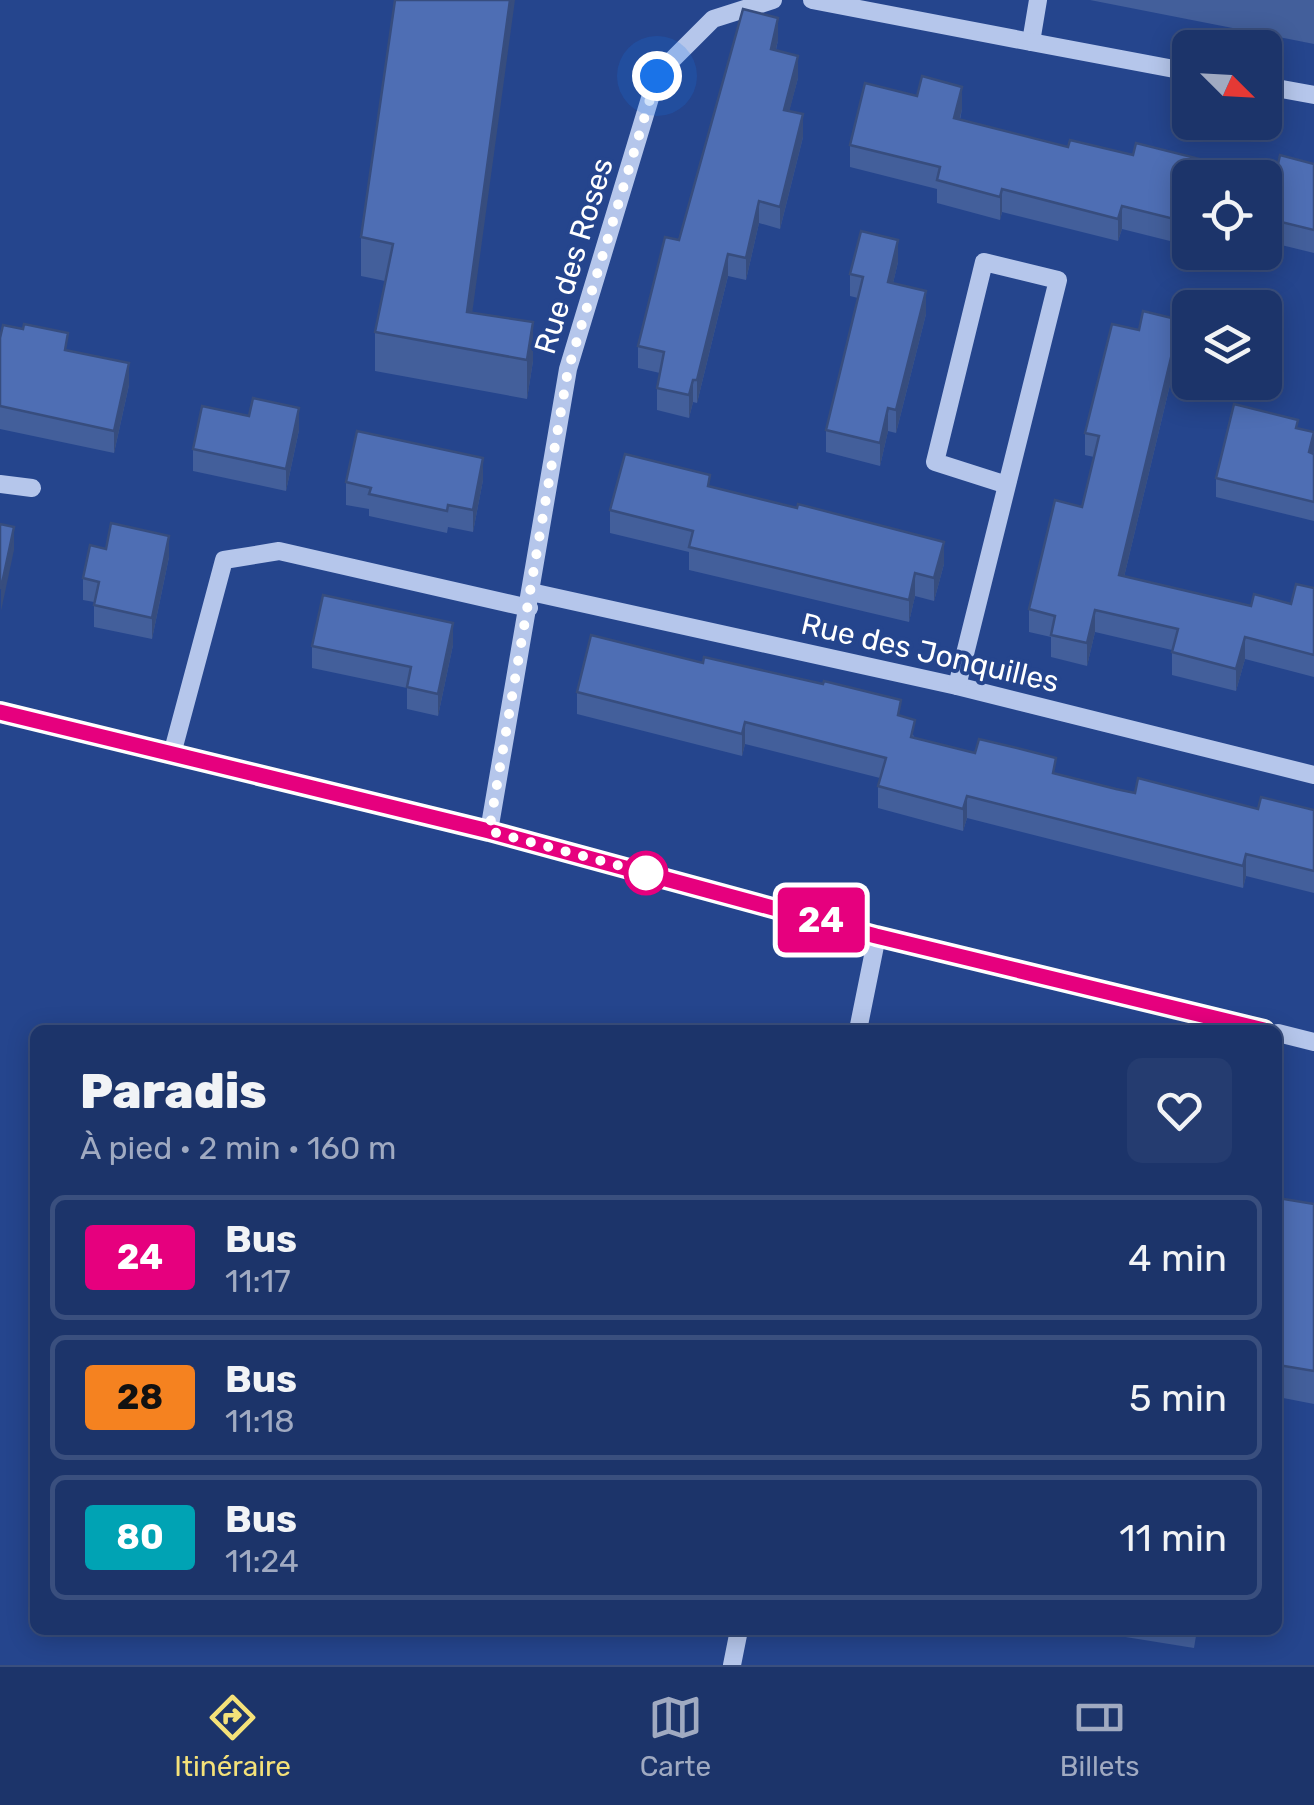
<!DOCTYPE html>
<html lang="fr">
<meta charset="utf-8">
<style>
:root{--surface:#1c346a;--page:#253c70;--text:#f1f3f6;--muted:#a0aac1;--line:#3a4f7e;--accent:#f4e179}
body{margin:0;font-family:Rubik,sans-serif;background:var(--page);color:var(--text);height:100vh;display:flex;flex-direction:column;font-size:38px;white-space:nowrap}
*{box-sizing:border-box;margin:0}
p{font-size:32px;color:var(--muted)}
.icon{flex:none;width:55px;height:55px;fill:none;stroke:currentColor;stroke-width:2;stroke-linecap:round;stroke-linejoin:round}
.map{position:relative;flex:1;overflow:hidden}
.panel{position:absolute;left:30px;top:1025px;width:1252px;height:610px;display:flex;flex-direction:column;background:var(--surface);border-radius:15px;box-shadow:0 5px 25px #0003,0 0 0 2px var(--line)}
.panel>*{flex:none}
.badge{padding:0 20px;border-radius:8px;font-size:35px;line-height:65px}
.needle{width:65px;rotate:114deg}
.buttons{position:absolute;left:1172px;top:30px;display:grid;gap:20px}
.buttons a{display:grid;place-items:center;width:110px;height:110px;border-radius:15px;background:var(--surface);box-shadow:0 5px 25px #0003,0 0 0 2px var(--line);font-size:50px}
.you{position:absolute;width:50px;height:50px;margin:-25px;border:8px solid #fff;border-radius:50%;background:#1a73e8;box-shadow:0 0 0 15px #1a73e833}
.map>.badge{position:absolute;translate:-50% -50%;box-shadow:0 0 0 5px #fff}
.round{display:grid;place-items:center;flex:none;width:105px;height:105px;border-radius:15px;background:var(--page)}
.headline{display:flex;align-items:center;justify-content:space-between;height:170px;padding:0 50px}
h1{font-size:48px;font-weight:800;line-height:75px}
ul{padding:0;list-style:none}
li{display:flex;align-items:center;gap:30px;height:125px;margin:0 20px 15px;padding:0 30px;border:5px solid var(--line);border-radius:15px}
li div{flex:1}
li b{display:block;font-size:38px}
li em{font-style:normal}
li .badge{min-width:110px;font-weight:700;text-align:center}
.tab-bar{display:flex;justify-content:space-around;align-items:center;height:140px;border-top:2px solid var(--line);background:var(--surface);font-size:28px;color:var(--muted)}
.tab-bar a{display:grid;justify-items:center;gap:5px}
.tab-bar .selected{color:var(--accent)}
.map>svg:first-child{display:block}
.lines{fill:none;stroke-linecap:round;stroke-linejoin:round}
.minor{stroke:#b5c6eb;stroke-width:18}
.wall{fill:#435f9b}
.shaded-wall{fill:#374d7e}
.building{fill:#4e6eb4;stroke:#374d7e;stroke-width:2.5}
.line-casing{stroke:#fff;stroke-width:22}
.line{stroke:#e6007e;stroke-width:15}
.walk{stroke:#fff;stroke-width:10;stroke-dasharray:0 18}
.stop-dot{fill:#fff;stroke:#e6007e;stroke-width:5}
.labels{text-anchor:middle;stroke-width:8;stroke-linejoin:round;paint-order:stroke}
.street-label{font-size:30px;fill:#fff;stroke:#25458d}
</style>
<div class="map">
<svg width="1314" height="1665" viewBox="0 0 1314 1665">
<rect width="100%" height="100%" fill="#25458d"/>
<g class="lines">
<!-- minor -->
<g class="minor">
<path d="M812,0L1031,42L1038,0"/>
<path d="M1031,42L1190,72"/>
<path d="M1265,86L1314,95"/>
<path d="M0,484L32,488"/>
<path d="M531,592L957,686L1314,775"/>
<path d="M957,686L1058,280L984,262L935,462L1007,485"/>
<path d="M0,712L489,831L877,936L1264,1030"/>
<path d="M172,754L224,560L279,551L529,608"/>
<path d="M489,831L568,369L657,75L713,19L773,0"/>
<path d="M858,1030L877,936"/>
<path d="M1278,1033L1314,1042"/>
<path d="M732,1665L739,1630"/>
</g>
</g>
<!-- wall -->
<g class="wall">
<path d="M395,0L472,313L533,361L527,399L375,371V332L385,281L361,276V237Z"/>
<path d="M1090,0H1314V44Z"/>
<path d="M778,40L776,50L798,78L789,111L803,137L780,229L759,223L746,280L728,276L697,403L693,402L689,418L657,410V388L660,373L638,368V346L679,240Z"/>
<path d="M962,109L960,120L1068,147L1133,155L1275,178L1314,164V253L1265,241V178H1190V246L1122,229L1118,241L1002,212L1000,220L937,203V189L850,167V145Z"/>
<path d="M898,262L893,283L926,314L896,433L888,431L880,466L826,452V430L858,298L850,296V274Z"/>
<path d="M0,338L68,350L129,385L114,453L0,429Z"/>
<path d="M1180,343L1124,577L1251,606L1291,604L1314,588V677L1245,659L1236,691L1172,675V650L1095,632L1087,666L1051,657V637L1029,632V609L1082,507L1094,457L1085,455V433Z"/>
<path d="M1298,428L1314,451V521L1216,497V478Z"/>
<path d="M299,430L286,491L193,471V449Z"/>
<path d="M483,480L473,532L448,527L447,533L369,516V509L346,505V482Z"/>
<path d="M710,486L944,564L934,601L915,596L909,622L689,570V552L610,533V510Z"/>
<path d="M106,549L169,557L152,639L94,627V602L83,600V578Z"/>
<path d="M453,645L438,716L407,709V688L312,668V646Z"/>
<path d="M577,692L901,716L915,738L1135,793L1258,809L1314,810V893L1246,876L1243,888L967,818L963,831L878,808V786L880,778L745,744L742,756L577,714Z"/>
<path d="M1278,1198L1314,1204V1404L1278,1397Z"/>
<path d="M1082,1630H1197L1194,1648Z"/>
</g>
<!-- shaded-wall -->
<g class="shaded-wall">
<path d="M510,0H515L467,351V312Z"/>
<path d="M778,18V40L771,71V49Z"/>
<path d="M798,56V78L784,132V110Z"/>
<path d="M962,87V109L954,141V118Z"/>
<path d="M803,114V137L780,229V207Z"/>
<path d="M1002,189V212L1000,220V197Z"/>
<path d="M759,201V223L746,280V258Z"/>
<path d="M1122,206V229L1118,241V219Z"/>
<path d="M898,240V262L888,305V282Z"/>
<path d="M728,254V276L697,403V380Z"/>
<path d="M926,291V314L896,433V410Z"/>
<path d="M1180,320V343L1119,598V575Z"/>
<path d="M533,322V361L527,399V360Z"/>
<path d="M129,363V385L114,453V431Z"/>
<path d="M693,380V402L689,418V395Z"/>
<path d="M299,408V430L286,491V469Z"/>
<path d="M888,408V431L880,466V443Z"/>
<path d="M1314,432V451L1309,471V452Z"/>
<path d="M483,458V480L473,532V510Z"/>
<path d="M14,527V550L1,611V588Z"/>
<path d="M169,536V557L152,639V618Z"/>
<path d="M944,542V564L934,601V578Z"/>
<path d="M915,573V596L909,622V600Z"/>
<path d="M1095,610V632L1087,666V643Z"/>
<path d="M453,623V645L438,716V694Z"/>
<path d="M1245,637V659L1236,691V669Z"/>
<path d="M745,722V744L742,756V734Z"/>
<path d="M967,796V818L963,831V809Z"/>
<path d="M1246,854V876L1243,888V866Z"/>
</g>
<!-- building -->
<g class="building">
<path d="M395,0H510L467,312L533,322L527,360L375,332L393,244L361,237Z"/>
<path d="M743,9L778,18L771,49L798,56L784,110L803,114L780,207L759,201L746,258L728,254L697,380H693L689,395L657,388L664,352L638,346L665,237L679,240Z"/>
<path d="M922,76L962,87L954,118L1068,147L1070,140L1133,155L1136,143L1275,178L1280,155L1314,164V230L1265,218V178H1190V223L1122,206L1118,219L1002,189L1000,197L937,180L940,167L850,145L865,83L917,96Z"/>
<path d="M861,231L898,240L888,282L926,291L896,410L888,408L880,443L826,430L863,277L850,274Z"/>
<path d="M1143,311L1180,320L1119,575L1251,606L1254,594L1291,604L1296,584L1314,588V655L1245,637L1236,669L1172,652L1178,629L1095,610L1087,643L1051,635L1055,616L1029,609L1055,500L1082,507L1099,436L1085,433L1112,324L1139,330Z"/>
<path d="M24,324L68,333L65,350L129,363L114,431L0,406V338L3,325L23,329Z"/>
<path d="M253,398L299,408L286,469L193,449L202,406L249,416Z"/>
<path d="M1234,404L1298,420L1296,428L1314,432L1309,452L1314,454V502L1216,478Z"/>
<path d="M357,431L483,458L473,510L448,505L447,511L369,494L371,488L346,482Z"/>
<path d="M625,454L710,475L708,486L797,508L798,504L944,542L934,578L915,573L909,600L689,547L693,531L610,510Z"/>
<path d="M111,523L169,536L152,618L94,605L99,582L83,578L90,545L106,549Z"/>
<path d="M0,524L14,527L1,588H0Z"/>
<path d="M323,595L453,623L438,694L407,687L411,667L312,646Z"/>
<path d="M591,635L703,663L704,657L823,684L824,681L901,700L898,715L915,720L911,737L975,753L979,739L1017,748L1056,758L1053,773L1116,789L1135,793L1138,778L1258,809L1261,797L1314,810V871L1246,854L1243,866L967,796L963,809L878,786L886,758L745,722L742,734L577,692Z"/>
<path d="M1278,1198L1314,1204V1371L1278,1365Z"/>
</g>
<g class="lines">
<defs>
<path id="line" d="M0,712L489,831L876,936L1264,1030"/>
</defs>
<!-- line casing -->
<use href="#line" class="line-casing"/>
<!-- line -->
<use href="#line" class="line"/>
<!-- walk -->
<path class="walk" d="M646,873L658,876L489,831L568,370L657,76"/>
</g>
<!-- markers -->
<circle class="stop-dot" cx="646" cy="873" r="20"/>
<g class="labels">
<!-- street labels -->
<g class="street-label">
<text transform="translate(574 256) rotate(-73)" y="10">Rue des Roses</text>
<text transform="translate(930 653) rotate(13)" y="10">Rue des Jonquilles</text>
</g>
</g>
</svg>
<div class="buttons">
<a><svg class="needle" viewBox="-14 -14 28 28"><path d="M0-13l5 13h-10z" fill="#e53935"/><path d="M0 13l5-13h-10z" fill="#a0aac1"/></svg></a>
<a><svg class="icon" aria-label="locate" viewBox="0 0 24 24"><circle cx="12" cy="12" r="6"/><path d="M12 2v4M12 18v4M2 12h4M18 12h4"/></svg></a>
<a><svg class="icon" aria-label="layers" viewBox="0 0 24 24"><path d="M12 4l9 5-9 5-9-5zM3 14l9 5 9-5"/></svg></a>
</div>
<div class="you" style="left:657px;top:76px"></div>
<b class="badge" style="left:821px;top:920px;background:#e6007e;color:#fff">24</b>
<section class="panel">
<div class="headline"><div><h1>Paradis</h1><p>À pied · 2 min · 160 m</p></div><a class="round"><svg class="icon" aria-label="heart" viewBox="0 0 24 24"><path d="M12 20l-8-8c-3-5 5-10 8-4 3-6 11-1 8 4z"/></svg></a></div>
<ul>
<li><span class="badge" style="background:#e6007e;color:#fff">24</span><div><b>Bus</b><p>11:17</p></div><em>4 min</em></li>
<li><span class="badge" style="background:#f58220;color:#111">28</span><div><b>Bus</b><p>11:18</p></div><em>5 min</em></li>
<li><span class="badge" style="background:#00a3b4;color:#fff">80</span><div><b>Bus</b><p>11:24</p></div><em>11 min</em></li>
</ul>
</section>
</div>
<nav class="tab-bar">
<a class="selected"><svg class="icon" aria-label="directions" viewBox="0 0 24 24"><path d="M12 3l9 9-9 9-9-9zM9 14v-3h6M13 9l2 2-2 2"/></svg>Itinéraire</a>
<a><svg class="icon" aria-label="map" viewBox="0 0 24 24"><path d="M3 6l6-2 6 2 6-2v14l-6 2-6-2-6 2zM9 4v14M15 6v14"/></svg>Carte</a>
<a><svg class="icon" aria-label="tickets" viewBox="0 0 24 24"><path d="M3 7h18v10H3zM15 7v10"/></svg>Billets</a>
</nav>
